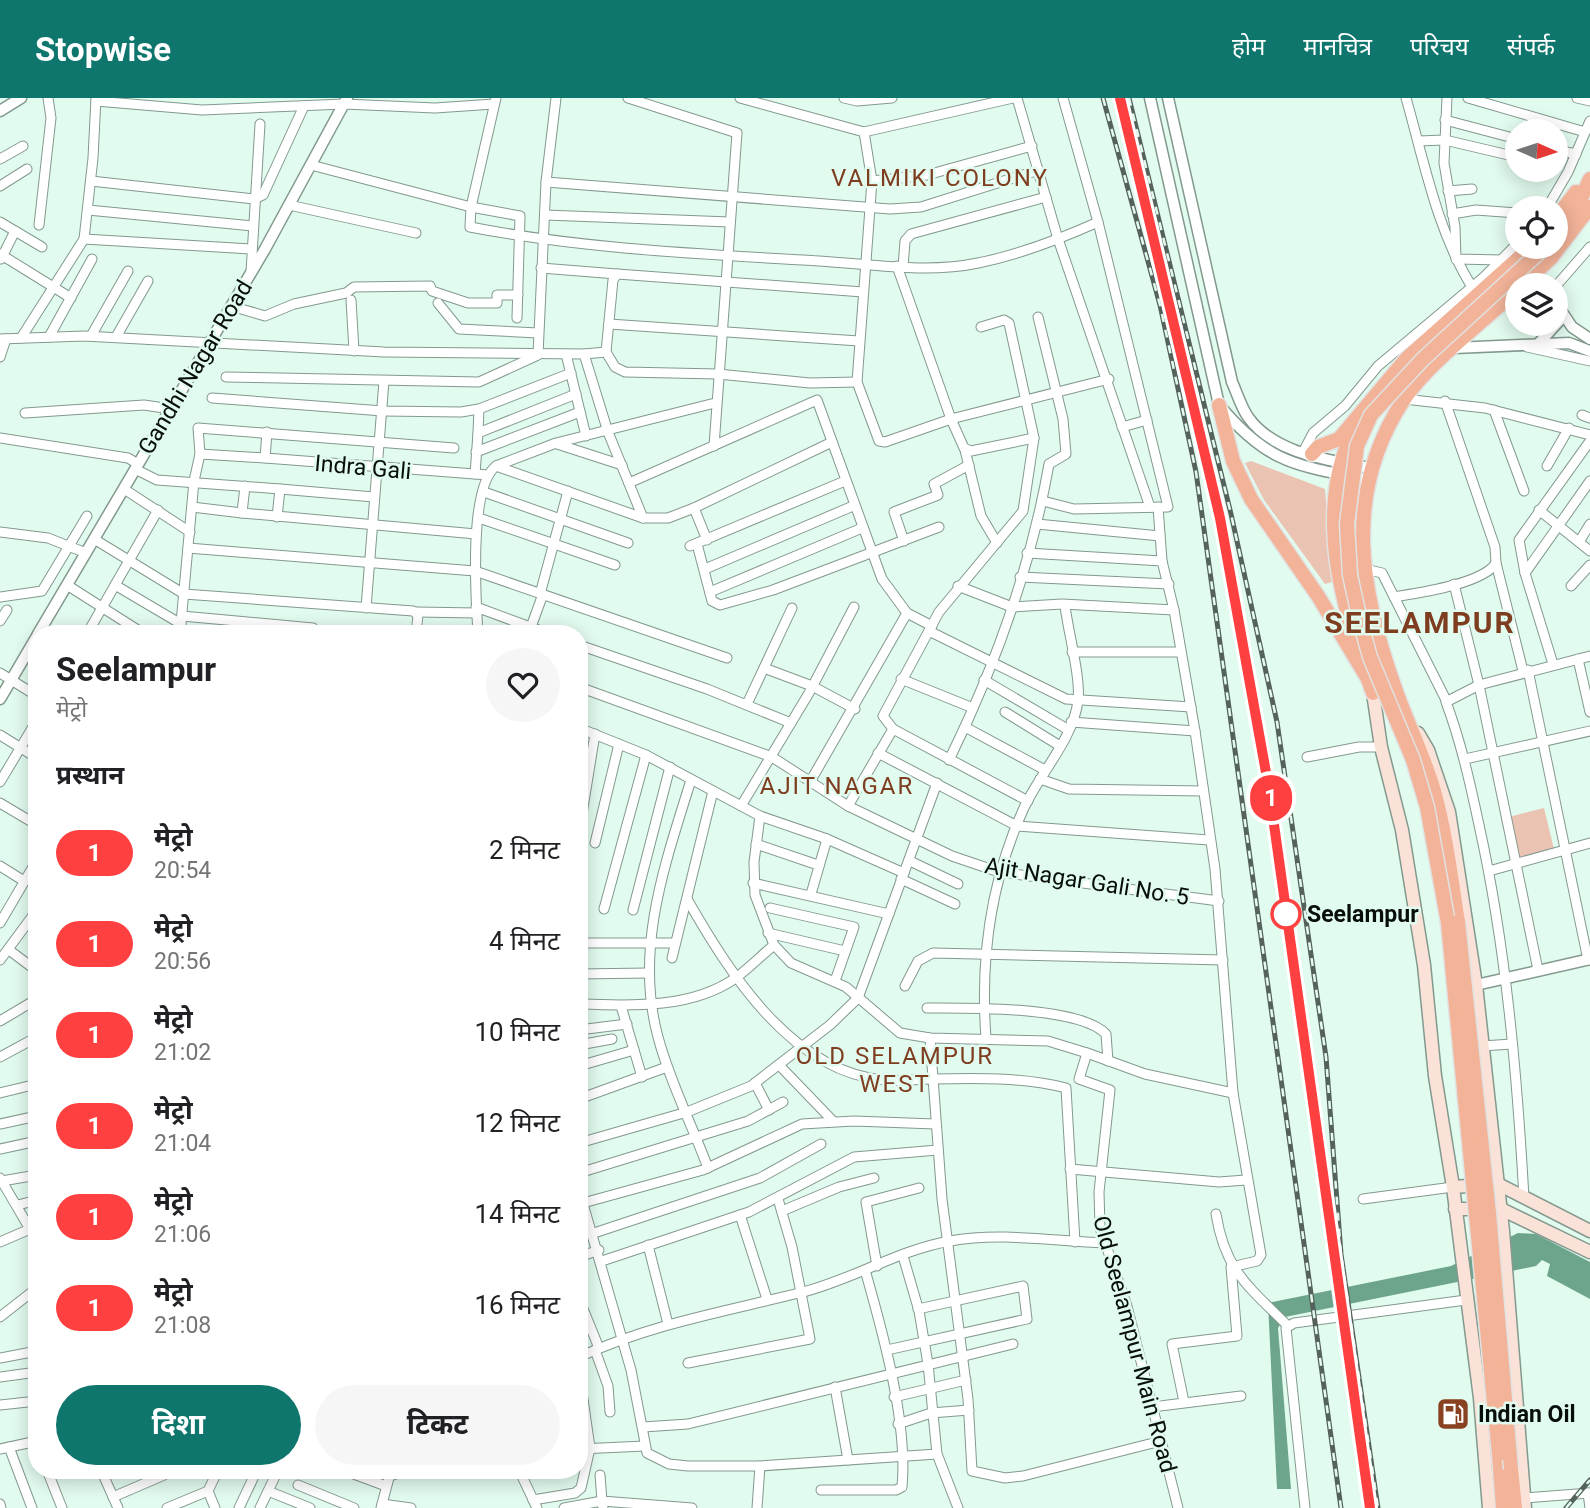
<!DOCTYPE html>
<html lang="hi">
<meta charset="utf-8">
<style>
:root{--surface:#fff;--page:#f6f6f6;--text:#202124;--muted:#757577;--accent:#0f766e}
body{margin:0;font-family:Roboto,"Noto Sans Devanagari",sans-serif;background:var(--page);color:var(--text);height:100vh;display:flex;flex-direction:column;font-size:26px;white-space:nowrap}
*{box-sizing:border-box;margin:0}
p{font-size:23px;color:var(--muted)}
.icon{flex:none;width:38px;height:38px;fill:none;stroke:currentColor;stroke-width:2;stroke-linecap:round;stroke-linejoin:round}
.map{position:relative;flex:1;overflow:hidden}
.drawer{position:absolute;left:28px;top:527px;width:560px;height:854px;display:flex;flex-direction:column;background:var(--surface);border-radius:28px;box-shadow:0 4px 18px #0003}
.drawer>*{flex:none}
.badge{padding:0 14px;border-radius:23px;font-size:24px;line-height:46px}
.needle{width:46px;rotate:93deg}
.fabs{position:absolute;left:1505px;top:21px;display:grid;gap:14px}
.fabs a{display:grid;place-items:center;width:63px;height:63px;border-radius:50%;background:var(--surface);box-shadow:0 4px 18px #0003;font-size:35px}
.map>.badge{position:absolute;translate:-50% -50%;box-shadow:0 0 0 4px #fff}
h2{padding:0 28px;font-size:26px;line-height:63px}
.round{display:grid;place-items:center;flex:none;width:74px;height:74px;border-radius:37px;background:var(--page)}
.summary{display:flex;align-items:center;justify-content:space-between;height:119px;padding:0 28px}
h1{font-size:33px;font-weight:700;line-height:52px}
.primary-button{display:flex;gap:14px;margin-top:auto;padding:14px 28px}
.primary-button a{flex:1;height:80px;border-radius:42px;background:var(--accent);color:#fff;font-size:28px;font-weight:700;line-height:80px;text-align:center}
.primary-button a+a{background:var(--page);color:var(--text)}
ul{padding:0;list-style:none}
li{display:flex;align-items:center;gap:21px;height:91px;padding:0 28px}
li div{flex:1}
li b{display:block;font-size:26px}
li em{font-style:normal}
li .badge{min-width:77px;font-weight:700;text-align:center}
header{display:flex;align-items:center;gap:42px;box-sizing:border-box;height:98px;padding:0 35px;background:var(--accent);color:#fff}
header strong{font-size:33px}
nav{display:flex;gap:38px;margin-inline-start:auto;font-size:24px}
.map>svg:first-child{display:block}
.green{fill:#ebc3b3}
.water{fill:#6ca58c}
.lines{fill:none;stroke-linecap:round;stroke-linejoin:round}
.minor-casing{stroke:#83998e;stroke-width:11}
.tertiary-casing{stroke:#83998e;stroke-width:13}
.secondary-casing{stroke:#83998e;stroke-width:15}
.trunk-casing{stroke:#e1e2e2;stroke-width:17}
.minor{stroke:#fff;stroke-width:9}
.tertiary{stroke:#fff;stroke-width:10}
.secondary{stroke:#fae2d9;stroke-width:12}
.trunk{stroke:#f2b398;stroke-width:14}
.rail-casing{stroke:#55625c;stroke-width:5}
.rail{stroke:#e2fbef;stroke-width:2.5;stroke-dasharray:8;stroke-linecap:butt}
.trunk-bridge-casing{stroke:#e1e2e2;stroke-width:17;stroke-linecap:butt}
.trunk-bridge{stroke:#f2b398;stroke-width:14}
.line-casing{stroke:#fff;stroke-width:16}
.line{stroke:#ff4040;stroke-width:10}
.stop-dot{fill:#fff;stroke:#ff4040;stroke-width:3.5}
.labels{text-anchor:middle;stroke-width:5;stroke-linejoin:round;paint-order:stroke}
.street-label{font-size:23px;fill:#070e0b;stroke:#e2fbef}
.stop-label{font-size:23px;font-weight:bold;fill:#070e0b;stroke:#e2fbef;text-anchor:start}
.poi-label{font-size:23px;font-weight:bold;fill:#070e0b;stroke:#e2fbef;text-anchor:start}
.neighbourhood-label{font-size:24px;letter-spacing:2px;fill:#7f3d20;stroke:#e2fbef}
.district-label{font-size:30px;font-weight:bold;letter-spacing:2px;fill:#7f3d20;stroke:#e2fbef}
</style>
<header>
<strong>Stopwise</strong>
<nav><a>होम</a><a>मानचित्र</a><a>परिचय</a><a>संपर्क</a></nav>
</header>
<div class="map">
<svg width="1590" height="1410" viewBox="0 0 1590 1410">
<rect width="100%" height="100%" fill="#e2fbef"/>
<!-- green -->
<g class="green">
<path d="M1251,363L1325,391L1332,484L1325,486L1264,402L1245,365Z"/>
<path d="M1544,710L1554,751L1512,763L1501,721Z"/>
</g>
<!-- water -->
<path class="water" d="M1518,1135L1536,1136L1590,1164V1201L1547,1178L1550,1166L1542,1162L1536,1168L1285,1219L1278,1230L1291,1391H1277L1268,1205L1451,1168Z"/>
<g class="lines">
<defs>
<g id="minor">
<path d="M496,0L471,109L470,129C584,151 703,156 819,163C871,166 926,176 978,165C1018,157 1060,141 1098,124"/>
<path d="M628,0L737,35L714,348"/>
<path d="M740,0L864,34L1013,0"/>
<path d="M844,0L857,3L892,0"/>
<path d="M1017,0L1058,141L1150,409"/>
<path d="M1406,0C1424,63 1437,133 1472,189"/>
<path d="M1447,0L1444,65L1455,129L1456,161L1502,162"/>
<path d="M1468,0L1585,34"/>
<path d="M1577,0L1590,3"/>
<path d="M96,3L202,12L344,6L435,10L494,6"/>
<path d="M1445,22L1517,41"/>
<path d="M864,34L872,83L857,284L879,343L885,344L951,321L1109,281"/>
<path d="M1418,43L1445,42L1517,59"/>
<path d="M1556,52L1576,56"/>
<path d="M0,61L23,48"/>
<path d="M311,67L471,109L520,118L517,220"/>
<path d="M91,83L254,101L263,97L304,8"/>
<path d="M872,83L927,77L1032,48"/>
<path d="M546,84L890,111L921,109L1039,72"/>
<path d="M0,88L27,71"/>
<path d="M1448,93L1472,91"/>
<path d="M289,107L416,135"/>
<path d="M1547,110L1568,74L1590,23"/>
<path d="M88,112L253,128"/>
<path d="M1452,116L1476,112L1517,115"/>
<path d="M545,117L730,124"/>
<path d="M0,124L42,149"/>
<path d="M39,127L51,20L48,0"/>
<path d="M84,141L251,151"/>
<path d="M0,156L71,200"/>
<path d="M1,161L15,133"/>
<path d="M897,168L951,321L964,350L971,353L1034,340"/>
<path d="M903,169L905,143L911,136L1046,99"/>
<path d="M541,170L617,176"/>
<path d="M251,174L260,26"/>
<path d="M1556,188L1590,149"/>
<path d="M351,202L354,253"/>
<path d="M438,205L459,231L538,235"/>
<path d="M231,208L265,218L294,206L346,195L354,189L430,188L432,193L468,205H497V197H518"/>
<path d="M609,226L859,243"/>
<path d="M91,238L128,173"/>
<path d="M49,239L92,161"/>
<path d="M116,239L148,183"/>
<path d="M21,240L84,141L93,60L96,0"/>
<path d="M0,241L84,238L384,254L584,256L608,334L643,420"/>
<path d="M1527,249L1590,263"/>
<path d="M566,256L586,338"/>
<path d="M584,256L606,254"/>
<path d="M538,257L546,84L556,0"/>
<path d="M0,259L6,241"/>
<path d="M226,279L479,284L536,258"/>
<path d="M857,284L810,285L718,276L625,274L615,269L606,254L613,182L617,176L863,194"/>
<path d="M212,300L383,313L461,314L479,311L571,275"/>
<path d="M1404,301L1485,310L1590,337"/>
<path d="M1445,303L1495,449L1496,465L1523,573"/>
<path d="M1494,312L1524,393"/>
<path d="M25,315L144,307L171,311"/>
<path d="M1582,317L1590,320"/>
<path d="M1122,329L1147,322"/>
<path d="M267,334L265,360L488,377"/>
<path d="M478,335L479,311"/>
<path d="M0,340L128,360L138,366"/>
<path d="M557,346L622,367"/>
<path d="M965,352L981,418L997,445"/>
<path d="M476,354L580,314"/>
<path d="M1303,354L1313,335L1345,308L1378,268L1484,179L1517,146"/>
<path d="M200,356L265,360"/>
<path d="M496,368L556,345L715,305"/>
<path d="M1547,368L1569,330"/>
<path d="M135,371L157,382L280,391"/>
<path d="M475,376L478,335L576,296"/>
<path d="M629,385L817,302L882,481L907,515L932,528"/>
<path d="M245,388L242,415L476,436"/>
<path d="M124,391L190,434"/>
<path d="M484,394L628,445"/>
<path d="M1043,403L1074,411L1168,409L1098,124L1063,0"/>
<path d="M192,409L242,415"/>
<path d="M1158,409L1162,463"/>
<path d="M694,410L707,442"/>
<path d="M1539,412L1590,453"/>
<path d="M277,419L280,391L374,399"/>
<path d="M479,420L615,467"/>
<path d="M1037,426L1160,438"/>
<path d="M0,434L48,440L86,455"/>
<path d="M94,441L184,496L413,513L418,517L416,536"/>
<path d="M904,443L894,414L938,397L934,386L969,367"/>
<path d="M1579,444L1590,426"/>
<path d="M697,446L712,503L720,507L773,492L939,429"/>
<path d="M690,448L845,383"/>
<path d="M188,450L475,473L727,560"/>
<path d="M1027,455L1162,463L1174,512L1195,633L1215,771L1233,995L1261,1157L1257,1163L1231,1169L1237,1238L1172,1246L1184,1304"/>
<path d="M705,471L853,408"/>
<path d="M1365,471L1382,475L1446,602"/>
<path d="M1525,475L1590,383"/>
<path d="M1020,479L1169,486"/>
<path d="M1454,486L1479,587L1538,872"/>
<path d="M67,487L144,536"/>
<path d="M115,487L181,526"/>
<path d="M958,488L1012,509L1062,506L1174,512"/>
<path d="M1571,488L1590,467"/>
<path d="M710,494L862,430"/>
<path d="M540,496L568,393"/>
<path d="M0,499L42,493L87,418"/>
<path d="M1394,499C1418,495 1483,486 1496,465"/>
<path d="M476,509L549,536"/>
<path d="M366,510L384,283"/>
<path d="M416,514L477,515"/>
<path d="M182,518L313,530"/>
<path d="M0,523L7,512"/>
<path d="M531,529L543,496"/>
<path d="M417,532L437,536"/>
<path d="M929,533L1066,601L1191,609"/>
<path d="M87,536L158,412"/>
<path d="M180,536L194,383L200,356L198,330L454,350"/>
<path d="M478,536C476,502 468,390 496,368L643,420H668L694,410L832,344"/>
<path d="M579,547L707,591L791,625"/>
<path d="M1072,554H1181"/>
<path d="M1578,561L1590,614"/>
<path d="M1553,566L1525,475L1519,442L1590,343"/>
<path d="M764,570L812,588L855,611"/>
<path d="M1528,572L1588,862"/>
<path d="M0,575L37,598"/>
<path d="M901,581L973,610"/>
<path d="M984,582L1067,631"/>
<path d="M579,589L772,659L848,708L952,758L999,774L1219,803"/>
<path d="M747,606L792,510"/>
<path d="M1005,614L1060,648"/>
<path d="M1071,624L1195,633"/>
<path d="M965,629L1045,672"/>
<path d="M579,630L646,657L760,718L827,741L904,775"/>
<path d="M893,631L1028,703"/>
<path d="M0,637L37,660"/>
<path d="M878,655L1017,728L1209,742"/>
<path d="M1307,659L1359,649H1381"/>
<path d="M1465,661L1590,633"/>
<path d="M949,662C995,569 1031,468 1049,366L1066,356L1063,321L1038,219"/>
<path d="M1040,681L1069,691L1203,693"/>
<path d="M691,682C665,766 634,851 658,939C670,984 692,1027 708,1070"/>
<path d="M0,684L37,622"/>
<path d="M810,684L907,515"/>
<path d="M0,705L37,727"/>
<path d="M741,708L809,595L854,509"/>
<path d="M848,708L893,631L883,618L939,514L1023,413L1034,340L1009,225L1004,222L981,229"/>
<path d="M760,718L754,764L755,797L774,847L791,865L846,889L900,935L930,940L1048,943L1087,955L1079,981L1110,992L1099,1094L1100,1130L1127,1208L1178,1410"/>
<path d="M580,728L595,636"/>
<path d="M595,745L619,646"/>
<path d="M756,746L818,767"/>
<path d="M910,763L958,786"/>
<path d="M0,768L24,783"/>
<path d="M1489,773L1590,745"/>
<path d="M901,781L955,806"/>
<path d="M753,785L889,816"/>
<path d="M811,796L827,741"/>
<path d="M687,801C729,874 791,974 884,982C900,984 917,981 932,981C976,980 1023,979 1066,990L1075,1144"/>
<path d="M770,810L854,829L835,883"/>
<path d="M604,811L646,657"/>
<path d="M633,812L670,669"/>
<path d="M0,825L37,762"/>
<path d="M768,835L845,853"/>
<path d="M579,845H673"/>
<path d="M9,852L37,873"/>
<path d="M672,860L713,693"/>
<path d="M0,862L37,812"/>
<path d="M579,876L648,875"/>
<path d="M905,888L918,863L933,855L1223,862"/>
<path d="M579,906C631,908 693,911 737,879C750,869 762,857 774,847"/>
<path d="M621,908L642,979"/>
<path d="M927,910C967,910 1079,908 1106,936L1108,963"/>
<path d="M0,923L37,901"/>
<path d="M579,932L627,926"/>
<path d="M930,940L942,1101L968,1301L972,1373L1005,1380L1023,1378L1161,1343"/>
<path d="M986,940C980,860 990,785 1023,712C1039,676 1073,642 1078,603C1081,580 1068,533 1065,508"/>
<path d="M579,947L612,941"/>
<path d="M1482,948L1512,946"/>
<path d="M1087,955L1145,976L1233,995"/>
<path d="M0,959L37,939"/>
<path d="M779,967L833,1023"/>
<path d="M579,968L634,952"/>
<path d="M755,985L769,1012"/>
<path d="M0,995L37,986"/>
<path d="M579,1001L667,969"/>
<path d="M0,1026L37,1018"/>
<path d="M579,1045L687,1014L751,988L830,927L858,900L937,685"/>
<path d="M0,1051L37,1043"/>
<path d="M1070,1071L1219,1084L1246,1082"/>
<path d="M579,1075L748,1023L783,1004"/>
<path d="M0,1080L37,1143"/>
<path d="M2,1083L37,1077"/>
<path d="M579,1092L631,1272L647,1355L669,1366L688,1368H760L937,1356"/>
<path d="M1524,1100C1517,975 1506,849 1479,727C1470,685 1461,644 1446,604L1479,587L1590,558"/>
<path d="M1363,1101L1453,1089"/>
<path d="M583,1105L703,1072L802,1026L854,1023L935,1026"/>
<path d="M18,1107L37,1102"/>
<path d="M782,1113L839,1089L874,1080"/>
<path d="M1216,1116C1225,1173 1249,1189 1288,1228"/>
<path d="M740,1117L767,1201"/>
<path d="M594,1135L760,1080L821,1046"/>
<path d="M0,1144L37,1128"/>
<path d="M648,1147L668,1226"/>
<path d="M903,1158L919,1213L928,1266L937,1356L958,1410"/>
<path d="M579,1159L599,1152"/>
<path d="M602,1163L749,1114L854,1059L938,1052"/>
<path d="M877,1168L866,1104L919,1090"/>
<path d="M579,1201L599,1250"/>
<path d="M0,1219L37,1190"/>
<path d="M595,1252L608,1288L610,1314"/>
<path d="M887,1252L1027,1221L1023,1188L918,1211"/>
<path d="M579,1259C652,1226 722,1214 799,1195C850,1183 898,1152 950,1143C1000,1134 1054,1143 1104,1145"/>
<path d="M0,1260L37,1253"/>
<path d="M688,1265L810,1241L792,1149L778,1101"/>
<path d="M0,1279L37,1274"/>
<path d="M835,1289L848,1362"/>
<path d="M894,1299L966,1282"/>
<path d="M0,1307L37,1303"/>
<path d="M1152,1309L1241,1298"/>
<path d="M898,1326L931,1315L969,1312"/>
<path d="M643,1329L688,1326L1013,1246"/>
<path d="M9,1349L32,1410"/>
<path d="M0,1351L37,1343"/>
<path d="M579,1351L645,1348"/>
<path d="M47,1372L62,1410"/>
<path d="M101,1372L118,1410"/>
<path d="M343,1372L386,1388"/>
<path d="M519,1372L537,1410"/>
<path d="M600,1377L602,1403L692,1410"/>
<path d="M390,1378L406,1372"/>
<path d="M298,1387L354,1410"/>
<path d="M821,1392H896L902,1389C908,1325 883,1235 865,1172"/>
<path d="M208,1393L215,1410"/>
<path d="M273,1395L310,1410"/>
<path d="M1588,1395L1590,1410"/>
<path d="M113,1399L164,1377"/>
<path d="M1524,1400L1590,1395"/>
<path d="M533,1402L575,1395L581,1390L590,1350L579,1273"/>
<path d="M0,1406L1,1410"/>
<path d="M382,1406L411,1410"/>
<path d="M167,1410L208,1393L218,1372"/>
<path d="M239,1410L257,1372"/>
<path d="M260,1410L278,1372"/>
<path d="M381,1410L391,1372"/>
<path d="M564,1410L602,1403L603,1410"/>
<path d="M757,1410L760,1368"/>
<path d="M1305,1410L1286,1230L1294,1225L1466,1202"/>
</g>
<g id="tertiary">
<path d="M1150,0L1219,307C1268,366 1296,367 1368,382"/>
<path d="M1168,0L1232,284C1237,295 1241,309 1248,319C1274,356 1329,362 1370,370"/>
<path d="M0,13L21,0"/>
<path d="M1531,179L1541,187"/>
<path d="M1556,205L1572,229L1590,241"/>
<path d="M1539,245L1560,222L1561,213"/>
<path d="M1454,250L1569,245L1590,253"/>
<path d="M38,536L265,151L347,0"/>
<path d="M0,601L37,538"/>
<path d="M1476,887L1590,861"/>
</g>
<g id="secondary">
<path d="M1373,595L1381,649L1402,732L1424,867L1435,978L1453,1089L1480,1300L1489,1410"/>
<path d="M1418,635L1428,652L1449,714L1476,887L1503,1133L1525,1410"/>
<path d="M1453,1089L1498,1086L1590,1133"/>
<path d="M1455,1111H1501L1590,1154"/>
</g>
<g id="trunk">
<path d="M1556,120L1576,94"/>
<path d="M1556,136L1576,111L1590,81"/>
<path d="M1522,187L1551,160L1590,109"/>
<path d="M1219,307L1233,363L1251,401L1318,498L1368,581"/>
<path d="M1354,332C1313,413 1343,514 1373,595"/>
<path d="M1312,356L1318,349L1339,341L1407,260L1531,149"/>
<path d="M1458,824C1451,780 1446,736 1434,693C1424,658 1408,627 1396,593C1360,494 1342,396 1403,303C1425,268 1485,222 1517,192"/>
<path d="M1499,1356L1503,1410"/>
<path d="M1511,1371L1515,1410"/>
</g>
</defs>
<!-- minor casing -->
<use href="#minor" class="minor-casing"/>
<!-- tertiary casing -->
<use href="#tertiary" class="tertiary-casing"/>
<!-- secondary casing -->
<use href="#secondary" class="secondary-casing"/>
<!-- trunk casing -->
<use href="#trunk" class="trunk-casing"/>
<!-- minor -->
<use href="#minor" class="minor"/>
<!-- tertiary -->
<use href="#tertiary" class="tertiary"/>
<!-- secondary -->
<use href="#secondary" class="secondary"/>
<!-- trunk -->
<use href="#trunk" class="trunk"/>
<defs>
<g id="rail">
<path d="M1103,0L1160,207L1196,374L1341,1410"/>
<path d="M1129,0L1231,416L1277,624L1326,959L1341,1156L1378,1410"/>
<path d="M1199,330C1260,588 1294,852 1328,1114"/>
<path d="M1566,1410L1590,1382"/>
</g>
</defs>
<!-- rail casing -->
<use href="#rail" class="rail-casing"/>
<!-- rail -->
<use href="#rail" class="rail"/>
<defs>
<g id="trunk-bridge">
<path d="M1458,824L1489,1115L1511,1371"/>
<path d="M1499,1356L1448,825L1427,709L1413,662L1370,559L1361,527L1350,477L1347,426L1357,348L1371,317L1423,261L1545,149"/>
</g>
</defs>
<!-- trunk-bridge casing -->
<use href="#trunk-bridge" class="trunk-bridge-casing"/>
<!-- trunk-bridge -->
<use href="#trunk-bridge" class="trunk-bridge"/>
</g>
<g class="lines">
<defs>
<path id="line" d="M1120,0L1220,420L1269,691L1370,1410"/>
</defs>
<!-- line casing -->
<use href="#line" class="line-casing"/>
<!-- line -->
<use href="#line" class="line"/>
</g>
<!-- icons -->
<defs>
<symbol id="fuel-square" viewBox="-11 -11 22 22"><rect x="-9" y="-9" width="18" height="18" rx="4" fill="#894221" stroke="#e2fbef"/><path d="M-5.5-6h7V0h2V4h1.3V-2.5L3-4.5l.8-.8L6-3V5H2.5V1h-1V6h-7ZM-4.2-4.7v3.2H.2V-4.7Z" fill="#fff"/></symbol>
</defs>
<g fill-rule="evenodd">
<use href="#fuel-square" x="1434" y="1297" width="38" height="38"/>
</g>
<!-- markers -->
<circle class="stop-dot" cx="1286" cy="816" r="14"/>
<g class="labels">
<!-- street labels -->
<g class="street-label">
<text transform="translate(195 269) rotate(-59)" y="8">Gandhi Nagar Road</text>
<text transform="translate(363 369) rotate(5)" y="8">Indra Gali</text>
<text transform="translate(1087 783) rotate(9)" y="8">Ajit Nagar Gali No. 5</text>
<text transform="translate(1135 1246) rotate(75)" y="8">Old Seelampur Main Road</text>
</g>
<!-- stop labels -->
<g class="stop-label">
<text x="1307" y="824">Seelampur</text>
</g>
<!-- poi labels -->
<g class="poi-label">
<text x="1478" y="1324">Indian Oil</text>
</g>
<!-- neighbourhood labels -->
<g class="neighbourhood-label">
<text x="940" y="88">VALMIKI COLONY</text>
<text x="837" y="696">AJIT NAGAR</text>
<text x="895" y="966">OLD SELAMPUR<tspan x="895" dy="28">WEST</tspan></text>
</g>
<!-- district labels -->
<g class="district-label">
<text x="1420" y="535">SEELAMPUR</text>
</g>
</g>
</svg>
<div class="fabs">
<a><svg class="needle" viewBox="-14 -14 28 28"><path d="M0-13l5 13h-10z" fill="#e53935"/><path d="M0 13l5-13h-10z" fill="#757577"/></svg></a>
<a><svg class="icon" aria-label="locate" viewBox="0 0 24 24"><circle cx="12" cy="12" r="6"/><path d="M12 2v4M12 18v4M2 12h4M18 12h4"/></svg></a>
<a><svg class="icon" aria-label="layers" viewBox="0 0 24 24"><path d="M12 4l9 5-9 5-9-5zM3 14l9 5 9-5"/></svg></a>
</div>
<b class="badge" style="left:1271px;top:700px;background:#ff4040;color:#fff">1</b>
<section class="drawer">
<div class="summary"><div><h1>Seelampur</h1><p>मेट्रो</p></div><a class="round"><svg class="icon" aria-label="heart" viewBox="0 0 24 24"><path d="M12 20l-8-8c-3-5 5-10 8-4 3-6 11-1 8 4z"/></svg></a></div>
<h2>प्रस्थान</h2>
<ul>
<li><span class="badge" style="background:#ff4040;color:#fff">1</span><div><b>मेट्रो</b><p>20:54</p></div><em>2 मिनट</em></li>
<li><span class="badge" style="background:#ff4040;color:#fff">1</span><div><b>मेट्रो</b><p>20:56</p></div><em>4 मिनट</em></li>
<li><span class="badge" style="background:#ff4040;color:#fff">1</span><div><b>मेट्रो</b><p>21:02</p></div><em>10 मिनट</em></li>
<li><span class="badge" style="background:#ff4040;color:#fff">1</span><div><b>मेट्रो</b><p>21:04</p></div><em>12 मिनट</em></li>
<li><span class="badge" style="background:#ff4040;color:#fff">1</span><div><b>मेट्रो</b><p>21:06</p></div><em>14 मिनट</em></li>
<li><span class="badge" style="background:#ff4040;color:#fff">1</span><div><b>मेट्रो</b><p>21:08</p></div><em>16 मिनट</em></li>
</ul>
<div class="primary-button"><a>दिशा</a><a>टिकट</a></div>
</section>
</div>
